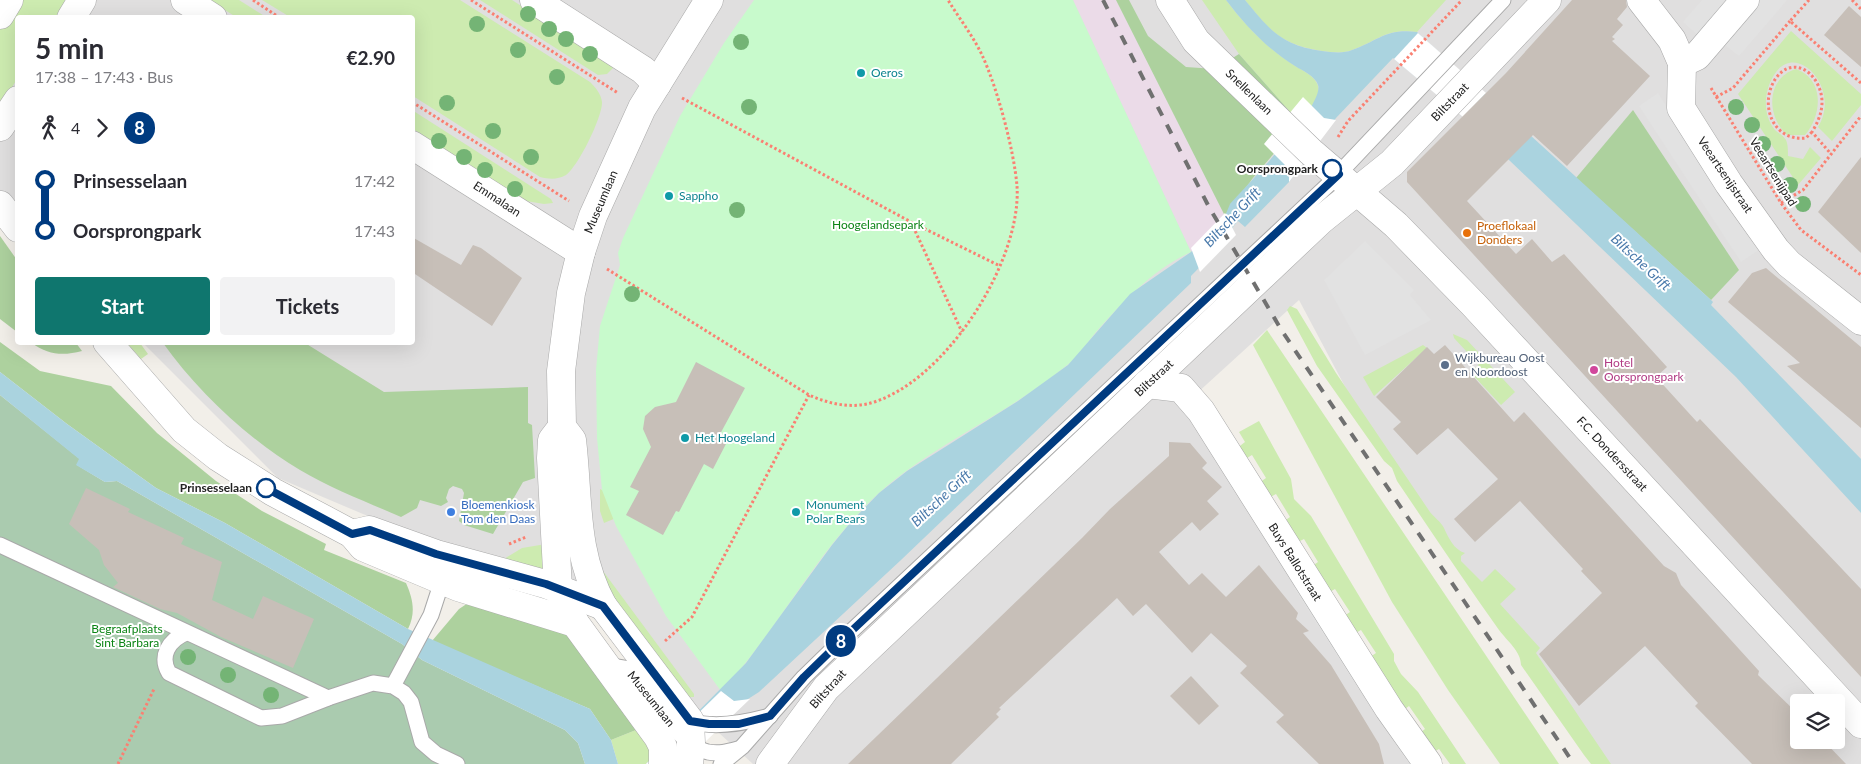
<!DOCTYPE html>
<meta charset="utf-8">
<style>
:root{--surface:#fff;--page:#f2f2f3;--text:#2b2b33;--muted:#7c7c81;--accent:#0f766e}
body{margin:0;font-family:Lato,sans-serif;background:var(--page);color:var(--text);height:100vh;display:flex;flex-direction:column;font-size:19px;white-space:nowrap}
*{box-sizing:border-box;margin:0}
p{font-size:16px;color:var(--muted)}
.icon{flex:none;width:28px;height:28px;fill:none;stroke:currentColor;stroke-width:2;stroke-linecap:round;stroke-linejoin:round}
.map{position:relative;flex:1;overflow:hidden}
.drawer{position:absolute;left:15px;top:15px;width:400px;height:330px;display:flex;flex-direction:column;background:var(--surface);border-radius:5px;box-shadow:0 5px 20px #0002}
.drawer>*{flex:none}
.badge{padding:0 10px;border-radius:16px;font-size:18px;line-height:32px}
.tools{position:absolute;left:1790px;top:694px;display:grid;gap:10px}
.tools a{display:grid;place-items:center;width:55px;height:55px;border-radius:5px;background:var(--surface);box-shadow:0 5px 20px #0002;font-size:25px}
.map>.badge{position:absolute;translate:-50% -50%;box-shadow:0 0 0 2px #fff}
.legs{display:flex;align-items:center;gap:8px;height:55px;padding:0 20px;font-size:16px}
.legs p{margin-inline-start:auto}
.overview{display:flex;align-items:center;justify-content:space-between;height:85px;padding:0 20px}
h1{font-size:28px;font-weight:700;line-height:38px}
.cta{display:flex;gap:10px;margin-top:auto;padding:10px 20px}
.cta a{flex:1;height:58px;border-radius:5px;background:var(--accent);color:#fff;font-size:20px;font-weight:700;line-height:58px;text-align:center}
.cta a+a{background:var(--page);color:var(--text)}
ul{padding:0 20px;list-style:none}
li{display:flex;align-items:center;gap:18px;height:50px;font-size:19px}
li i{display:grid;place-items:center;width:8px;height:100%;margin:0 6px;background:currentColor}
li i::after{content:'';width:12px;height:12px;margin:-6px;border:4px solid;border-radius:50%;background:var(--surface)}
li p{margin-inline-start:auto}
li:first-child i{background:linear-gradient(#0000 50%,currentColor 0)}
li:last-child i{background:linear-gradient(currentColor 50%,#0000 0)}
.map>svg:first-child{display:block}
.residential{fill:#e0dfdf;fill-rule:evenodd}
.industrial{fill:#ebdbe8}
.grass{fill:#cdebb0}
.forest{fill:#add19e}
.cemetery{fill:#aacbaf}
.park{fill:#c8facc}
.parking{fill:#e2e2e2}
.water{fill:#aad3df}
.pier{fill:#fff}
.building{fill:#c7bfb8}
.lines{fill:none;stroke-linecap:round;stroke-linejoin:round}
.service-casing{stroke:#a9a9a9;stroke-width:17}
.minor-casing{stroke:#a9a9a9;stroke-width:29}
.tertiary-casing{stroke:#a9a9a9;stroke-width:29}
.path{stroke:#fa8072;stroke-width:3;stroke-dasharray:2.5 2.5;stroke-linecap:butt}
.service{stroke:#fff;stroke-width:15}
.minor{stroke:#fff;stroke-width:28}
.tertiary{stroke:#fff;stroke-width:28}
.rail{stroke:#707070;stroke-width:4;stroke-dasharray:10 10;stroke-linecap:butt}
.tree{fill:#74b475}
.line-1-casing{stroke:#fff;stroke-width:11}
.line-1{stroke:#003b80;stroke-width:8}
.culture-dot{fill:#0f9aa8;stroke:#fff;stroke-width:2}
.stop-1-dot{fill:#fff;stroke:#003b80;stroke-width:2.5}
.food-dot{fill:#e8710a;stroke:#fff;stroke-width:2}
.service-dot{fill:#5c6f8a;stroke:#fff;stroke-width:2}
.hotel-dot{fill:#d1479c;stroke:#fff;stroke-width:2}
.shop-dot{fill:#3f7fe0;stroke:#fff;stroke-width:2}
.labels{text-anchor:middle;stroke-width:4;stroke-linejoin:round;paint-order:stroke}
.culture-label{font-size:12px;fill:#0d838f;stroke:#fff;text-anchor:start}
.street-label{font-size:12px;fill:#222;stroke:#fff}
.stop-label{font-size:12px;font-weight:bold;fill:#222;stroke:#fff;text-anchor:end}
.park-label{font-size:12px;fill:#0c8416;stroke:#fff}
.food-label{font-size:12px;fill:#c56008;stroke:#fff;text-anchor:start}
.service-label{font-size:12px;fill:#4e5e75;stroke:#fff;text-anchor:start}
.hotel-label{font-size:12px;fill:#b23c85;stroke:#fff;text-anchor:start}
.shop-label{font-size:12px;fill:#366cbe;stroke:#fff;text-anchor:start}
.water-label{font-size:14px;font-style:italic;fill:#4a7aab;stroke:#fff}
</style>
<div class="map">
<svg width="1861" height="764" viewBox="0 0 1861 764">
<rect width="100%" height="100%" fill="#f2efe9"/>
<!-- residential -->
<path class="residential" d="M0,0H1861V764H1595L1462,572L1350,396L1299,300L1195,395L1432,764H753L580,606L278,478L143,343L412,342V18H18L17,216L0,199ZM1799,702H1836V740H1799Z"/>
<!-- industrial -->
<path class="industrial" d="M1073,0H1116L1225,216L1191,252Z"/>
<!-- grass -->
<g class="grass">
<path d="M19,0H68L57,17L18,18L17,79L0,107V30Z"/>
<path d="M209,0H239L266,17H236Z"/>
<path d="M262,0H460L590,82C596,88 601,94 602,102C603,116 578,167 566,175C557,180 549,179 540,177L413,96L412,18L290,17Z"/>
<path d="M480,0H512L606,60L613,68L607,74L598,75Z"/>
<path d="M1202,0H1226C1245,25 1266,47 1292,64C1301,70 1315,75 1318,86C1322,99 1307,114 1300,123L1239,54Z"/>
<path d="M1245,0H1446L1417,32C1385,28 1378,41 1352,50C1343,54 1331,52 1322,51C1281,45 1270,31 1245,0Z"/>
<path d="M1791,31L1861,94V105L1832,141L1818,127C1842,89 1796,39 1774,75C1764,91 1762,114 1775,130C1778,133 1784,136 1786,140C1788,144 1788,151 1788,156L1803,159L1810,147L1821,158L1798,185L1738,94Z"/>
<path d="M1796,69C1825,80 1822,115 1805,135H1787C1766,116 1766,78 1796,69Z"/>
<path d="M412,110L551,199L553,203L544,204L526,201L413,129Z"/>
<path d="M1290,306L1297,309L1336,373L1430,512C1434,517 1441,522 1444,528C1448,537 1454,550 1465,553L1461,556V561L1482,582L1495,569L1516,589L1500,604L1540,648L1536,653L1611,764H1591L1584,755L1521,665C1521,651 1507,641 1499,630C1464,581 1431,531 1397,481L1392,468L1384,461L1317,366L1287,310Z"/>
<path d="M1267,330L1559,764H1500L1448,690L1392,602L1253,345Z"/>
<path d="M1453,334L1467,340L1515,392L1501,405L1470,372L1479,365L1454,338Z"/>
<path d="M127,343H140L148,354L141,359Z"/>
<path d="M1423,345L1427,348L1374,396L1363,377Z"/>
<path d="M1259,421L1291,479L1294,499L1311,516L1394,654V661L1401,674L1418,692L1466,764H1450L1439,749L1430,754L1417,735L1425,729L1409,706L1401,712L1367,659L1376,653L1361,630L1352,635L1341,618L1350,612L1335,589L1326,594L1309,568L1318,562L1304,539L1294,544L1281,523L1290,517L1276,494L1267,499L1256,485L1266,478L1252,455L1242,461L1236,449L1245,442L1239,432Z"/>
<path d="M600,489L627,504L616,518L604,523L600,511Z"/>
<path d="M546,544L545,573L504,559L522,548Z"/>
<path d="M600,567L694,694V697H690L681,691L617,607Z"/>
<path d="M641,728L652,758L646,764H618L611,740Z"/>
</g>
<!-- forest -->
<g class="forest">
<path d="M1116,0H1129L1148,36L1186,67L1215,69L1239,54L1300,123L1253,178L1225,216Z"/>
<path d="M1633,110L1739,270L1711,300L1576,178Z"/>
<path d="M0,236L17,260V332L0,319Z"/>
<path d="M0,342L40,371L111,386L157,433L216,481L262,511L326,544L324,550L406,583C413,599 416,613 408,629L225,523L156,488L67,424L0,372Z"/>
<path d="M32,343H76L82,351C63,356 48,355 32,343Z"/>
<path d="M163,343H305L384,392L528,387V423L532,425L535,478L523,482L493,534L464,525L459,521L464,493L462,489L453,486L449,489L446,498L448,502L441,506L420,500L417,508L401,517C367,502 332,489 300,470C248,439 198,392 163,343Z"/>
<path d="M468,603H475L574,637L641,728L611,740L590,709L432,641L459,609Z"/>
</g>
<!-- cemetery -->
<path class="cemetery" d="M0,395L80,459L77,465L105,482L117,481L402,644L422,660L565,730L578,743L585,764H0Z"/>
<!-- park -->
<path class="park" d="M754,0H1073L1191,252C1153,269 1123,302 1096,332C1087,343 1078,357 1066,366C1008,414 934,444 879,493C816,550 779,630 721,691L666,616L616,526L602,490L597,438L596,370L600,326L620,265L618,253L623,238L680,116L724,43Z"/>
<!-- parking -->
<g class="parking">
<path d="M1702,0H1787L1739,56L1705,29L1699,36L1683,22Z"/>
<path d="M1658,93L1725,197L1762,248L1741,262L1639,106Z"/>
<path d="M1365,241L1414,290L1410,295L1431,320L1365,355L1324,280Z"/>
<path d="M1300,582L1420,764H1409L1345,668L1294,588Z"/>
</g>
<!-- water -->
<g class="water">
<path d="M1226,0H1245C1270,30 1281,45 1322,51C1331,52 1343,54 1352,50C1378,41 1386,28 1417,32L1711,300L1713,302L1711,305L1861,459V513L1736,377L1464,117L1393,58L1336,118L1289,182L1245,227L1238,221L1232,228L1234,232L1191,276V283L901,560L759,692L646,764L746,663L832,545L850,523L879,493L907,471L1018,401L1068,365L1130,294L1191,252L1225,216L1230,204C1246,186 1325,105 1318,85C1315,76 1303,71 1295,66C1267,49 1245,25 1226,0Z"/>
<path d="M0,372L67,424L156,488L225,523L408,629L590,709L611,740L618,764H585L578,743L565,730L422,660L402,644L117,481L105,482L76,465L79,459L0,395Z"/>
</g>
<!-- pier -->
<g class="pier">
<path d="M1418,33L1486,93L1463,117L1394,59Z"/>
<path d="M1303,97L1324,118L1336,120L1289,182V169L1264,144Z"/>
<path d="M1225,213L1236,235L1200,272L1191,248Z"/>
<path d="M721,691L734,701L750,699L682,764H646Z"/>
</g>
<!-- building -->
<g class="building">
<path d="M1572,0H1626L1627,7L1617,19L1623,25L1612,37L1615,39L1612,41L1650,76L1567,166L1533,135L1467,201L1516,254L1532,239L1552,262L1564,254L1667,367L1656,377L1697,422L1700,419L1861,589V677L1407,182V172L1506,73Z"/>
<path d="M1849,6L1861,17V67L1824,35Z"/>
<path d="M1861,157V253L1818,212Z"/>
<path d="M412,237L461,265L473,245L481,248L522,278L492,326L412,272Z"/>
<path d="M1766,268L1861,347V428L1787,366L1800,363L1728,302L1752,273Z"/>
<path d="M1445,345L1514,422L1524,412L1664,566L1676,573L1681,585L1759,671L1758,675L1799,715V740H1823L1846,764H1752L1695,706L1698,703L1645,646L1579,706L1539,654L1602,593L1581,571L1583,569L1520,501L1475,542L1454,519L1498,479L1448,428L1417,455L1393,429L1401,422L1376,397L1427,347L1434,354Z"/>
<path d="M696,362L745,388L719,436L728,440L713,469L704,464L679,512L676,511L663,535L626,515L639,491L630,487L651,447L643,429L645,416L655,407L676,402Z"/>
<path d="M1169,442L1190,443L1207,463L1202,468L1222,487L1207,501L1219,514L1200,531L1192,522L1159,552L1189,585L1202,573L1226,597L1259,565L1298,613L1296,619L1309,631L1303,633L1331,665L1379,744L1384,764H1319L1276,722L1284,715L1240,673L1247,666L1211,633L1192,653L1146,604L1133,616L1117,598L999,708L1001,709L996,714L999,717L951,764H848L1082,538L1110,509L1169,456Z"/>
<path d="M86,488L130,509L128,512L184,538L181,544L222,562L212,600L253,619L263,596L314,619L293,668L221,637L177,613L160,609L113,587L118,583L104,565L99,550L69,524Z"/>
<path d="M1191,676L1219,706L1199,725L1170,696Z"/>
</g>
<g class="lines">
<defs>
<g id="service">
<path d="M0,545L328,698L373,683L393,686L404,693L411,702L422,742L436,754L457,764"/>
<path d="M186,633C169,640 159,656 169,673L261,718L282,716L328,698"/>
<path d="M605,665L629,669C646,691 679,746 708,752C719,754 727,752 738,749"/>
<path d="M393,686L431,615L444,575"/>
<path d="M690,721C715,729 745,723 770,716"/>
<path d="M721,764L742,747L804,677L844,638L1328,185L1503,0"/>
</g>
<g id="minor">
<path d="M185,0L213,18"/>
<path d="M534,0L643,70L657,84"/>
<path d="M1170,0L1196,41L1311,152L1396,225L1474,305L1861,724"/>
<path d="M1641,0L1672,40L1682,63L1681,108L1729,184L1776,250L1789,264L1861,321"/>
<path d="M0,15L9,0"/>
<path d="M71,18L82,0"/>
<path d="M1682,63L1697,56L1745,0"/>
<path d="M0,127L18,100"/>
<path d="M412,145L581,252"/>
<path d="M0,205L18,228"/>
<path d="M107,342L184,430L218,457L273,492L352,534L363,547L458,587L575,623"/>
<path d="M1147,384L1181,388L1201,411L1389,709L1428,764"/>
<path d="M352,534L369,530L436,554L545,584L603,606"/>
</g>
<g id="tertiary">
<path d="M562,427L552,440L551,458L558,589L575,623L658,737L663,747V764"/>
<path d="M689,764L691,743L690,721L603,606C573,552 579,498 572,440L562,427L561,371L571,293L581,252L593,216L642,108L709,0"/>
<path d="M770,764L826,688L1321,220L1392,163L1547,0"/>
</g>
</defs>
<!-- service casing -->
<use href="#service" class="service-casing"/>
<!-- minor casing -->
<use href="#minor" class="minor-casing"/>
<!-- tertiary casing -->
<use href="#tertiary" class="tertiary-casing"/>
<!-- path -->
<g class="path">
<path d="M253,0L280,18"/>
<path d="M471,0L618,93"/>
<path d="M1809,0L1790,21L1861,83"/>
<path d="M1852,0L1861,9"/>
<path d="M1711,88L1781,203L1801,230L1861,275"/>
<path d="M1716,97L1733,88L1790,21"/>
<path d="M682,98L911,222L1000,266"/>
<path d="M412,102L569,201"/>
<path d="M1812,132L1806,138C1773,142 1758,104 1776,78C1789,60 1809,66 1818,85C1826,102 1821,117 1812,132L1831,154"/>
<path d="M1338,137L1348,121L1462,0"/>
<path d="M1781,203L1803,190L1861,116"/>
<path d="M911,222L962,332"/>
<path d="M607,269L809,395C827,403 847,408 867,404C943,386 1022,262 1017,186C1014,150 997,87 982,55C973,36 959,18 948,0"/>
<path d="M509,544L526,537"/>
<path d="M665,641L692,617L809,395"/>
<path d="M118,764L154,689"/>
</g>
<!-- service -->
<use href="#service" class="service"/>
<!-- minor -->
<use href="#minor" class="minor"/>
<!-- tertiary -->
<use href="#tertiary" class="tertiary"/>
<!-- rail -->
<path class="rail" d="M1103,0L1209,207L1282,331L1574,764"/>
</g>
<!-- trees -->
<g class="tree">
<circle cx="528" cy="14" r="8"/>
<circle cx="477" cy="24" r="8"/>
<circle cx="549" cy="29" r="8"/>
<circle cx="566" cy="39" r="8"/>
<circle cx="741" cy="42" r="8"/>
<circle cx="518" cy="50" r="8"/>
<circle cx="590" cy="54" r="8"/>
<circle cx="557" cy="77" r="8"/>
<circle cx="447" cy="103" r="8"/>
<circle cx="749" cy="107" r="8"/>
<circle cx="1736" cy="107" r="8"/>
<circle cx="1752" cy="125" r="8"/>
<circle cx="493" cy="131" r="8"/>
<circle cx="439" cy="141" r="8"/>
<circle cx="1763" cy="144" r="8"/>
<circle cx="464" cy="157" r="8"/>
<circle cx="531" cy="157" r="8"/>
<circle cx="1777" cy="164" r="8"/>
<circle cx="485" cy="170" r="8"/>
<circle cx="1790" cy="185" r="8"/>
<circle cx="515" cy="189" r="8"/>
<circle cx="1803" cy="204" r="8"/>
<circle cx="737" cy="210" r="8"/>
<circle cx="632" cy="294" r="8"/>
<circle cx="188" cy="657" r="8"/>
<circle cx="228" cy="675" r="8"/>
<circle cx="271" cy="695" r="8"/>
</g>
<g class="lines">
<defs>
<path id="line-1" d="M266,488L352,534L370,530L436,554L546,584L603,606L690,721L709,724H739L770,716L804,677L844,638L1339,174L1332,169"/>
</defs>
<!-- line-1 casing -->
<use href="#line-1" class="line-1-casing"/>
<!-- line-1 -->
<use href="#line-1" class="line-1"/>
</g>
<!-- markers -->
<g class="culture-dot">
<circle cx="861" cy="73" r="5"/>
<circle cx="669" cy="196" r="5"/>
<circle cx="685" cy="438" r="5"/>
<circle cx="796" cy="512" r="5"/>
</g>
<g class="stop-1-dot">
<circle cx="1332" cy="169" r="9"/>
<circle cx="266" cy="488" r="9"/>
</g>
<circle class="food-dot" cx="1467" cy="233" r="5"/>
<circle class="service-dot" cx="1445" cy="365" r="5"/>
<circle class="hotel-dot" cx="1594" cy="370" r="5"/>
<circle class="shop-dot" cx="451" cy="512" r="5"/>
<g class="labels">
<!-- culture labels -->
<g class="culture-label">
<text x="871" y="77">Oeros</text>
<text x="679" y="200">Sappho</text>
<text x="695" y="442">Het Hoogeland</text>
<text x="806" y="509">Monument<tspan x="806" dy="14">Polar Bears</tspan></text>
</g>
<!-- street labels -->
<g class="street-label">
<text transform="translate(1249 92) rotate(44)" y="4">Snellenlaan</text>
<text transform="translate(1450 102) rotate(-46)" y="4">Biltstraat</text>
<text transform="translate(1773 172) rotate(58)" y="4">Veeartsenijpad</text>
<text transform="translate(1725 175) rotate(56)" y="4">Veeartsenijstraat</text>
<text transform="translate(497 199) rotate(33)" y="4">Emmalaan</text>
<text transform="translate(601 202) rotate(-67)" y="4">Museumlaan</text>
<text transform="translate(1154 378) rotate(-43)" y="4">Biltstraat</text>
<text transform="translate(1612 454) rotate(47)" y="4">F.C. Dondersstraat</text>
<text transform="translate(1295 562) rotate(58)" y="4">Buys Ballotstraat</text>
<text transform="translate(828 689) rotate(-48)" y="4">Biltstraat</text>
<text transform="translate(651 699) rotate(51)" y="4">Museumlaan</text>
</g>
<!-- stop labels -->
<g class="stop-label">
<text x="1318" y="173">Oorsprongpark</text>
<text x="252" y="492">Prinsesselaan</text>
</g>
<!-- park labels -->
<g class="park-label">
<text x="878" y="229">Hoogelandsepark</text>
<text x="127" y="633">Begraafplaats<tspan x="127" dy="14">Sint Barbara</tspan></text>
</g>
<!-- food labels -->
<g class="food-label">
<text x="1477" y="230">Proeflokaal<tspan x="1477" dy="14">Donders</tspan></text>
</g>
<!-- service labels -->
<g class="service-label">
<text x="1455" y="362">Wijkbureau Oost<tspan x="1455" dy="14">en Noordoost</tspan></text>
</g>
<!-- hotel labels -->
<g class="hotel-label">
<text x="1604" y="367">Hotel<tspan x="1604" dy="14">Oorsprongpark</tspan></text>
</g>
<!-- shop labels -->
<g class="shop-label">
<text x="461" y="509">Bloemenkiosk<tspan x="461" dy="14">Tom den Daas</tspan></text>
</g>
<!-- water labels -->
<g class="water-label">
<text transform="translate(1232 217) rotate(-47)" y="5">Biltsche Grift</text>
<text transform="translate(1641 262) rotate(43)" y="5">Biltsche Grift</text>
<text transform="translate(941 498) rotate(-43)" y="5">Biltsche Grift</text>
</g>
</g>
</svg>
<div class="tools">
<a><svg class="icon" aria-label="layers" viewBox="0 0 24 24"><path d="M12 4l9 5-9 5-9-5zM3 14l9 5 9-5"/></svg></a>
</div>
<b class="badge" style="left:841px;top:641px;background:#003b80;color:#fff">8</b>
<section class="drawer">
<div class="overview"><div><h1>5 min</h1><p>17:38 – 17:43 · Bus</p></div><b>€2.90</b></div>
<div class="legs"><svg class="icon" aria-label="walk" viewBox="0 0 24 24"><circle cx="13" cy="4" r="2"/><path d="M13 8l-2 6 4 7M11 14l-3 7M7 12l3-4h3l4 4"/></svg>4<svg class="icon" aria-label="forward" viewBox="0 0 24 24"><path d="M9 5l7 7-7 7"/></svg><b class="badge" style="background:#003b80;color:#fff">8</b></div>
<ul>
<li><i style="color:#003b80"></i><b>Prinsesselaan</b><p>17:42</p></li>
<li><i style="color:#003b80"></i><b>Oorsprongpark</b><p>17:43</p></li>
</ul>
<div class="cta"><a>Start</a><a>Tickets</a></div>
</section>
</div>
